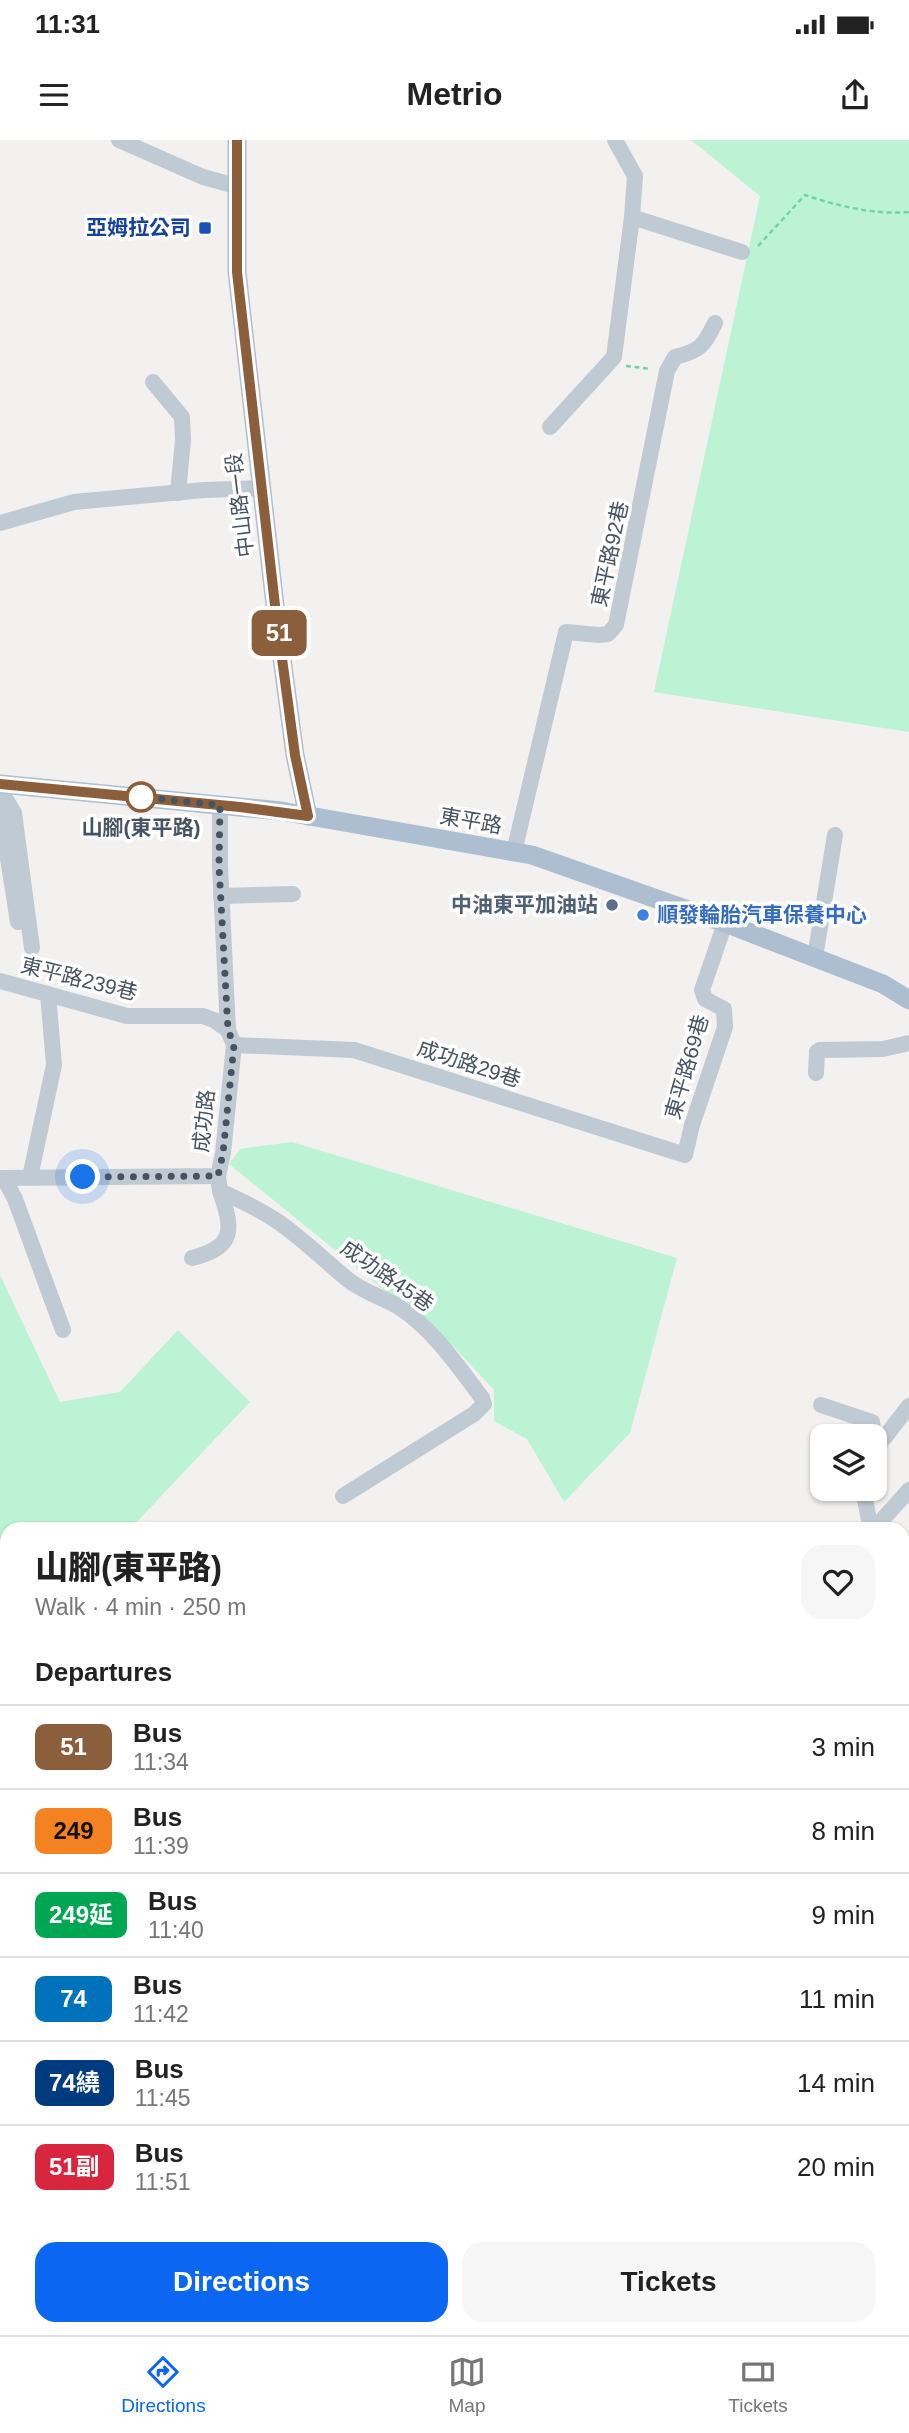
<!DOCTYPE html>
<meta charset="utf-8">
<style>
:root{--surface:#fff;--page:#f6f6f6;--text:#222;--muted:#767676;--line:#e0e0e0;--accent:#0b67f2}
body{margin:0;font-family:Arial,"Noto Sans TC",sans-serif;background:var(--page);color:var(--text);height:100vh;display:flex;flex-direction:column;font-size:26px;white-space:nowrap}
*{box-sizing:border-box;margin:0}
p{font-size:23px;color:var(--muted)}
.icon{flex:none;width:38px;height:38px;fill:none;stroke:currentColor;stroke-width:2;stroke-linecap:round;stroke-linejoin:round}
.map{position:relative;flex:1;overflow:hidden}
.side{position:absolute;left:0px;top:1382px;width:910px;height:814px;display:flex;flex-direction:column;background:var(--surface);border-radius:21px 21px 0 0;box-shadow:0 2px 5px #0004}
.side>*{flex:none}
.badge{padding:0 14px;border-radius:10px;font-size:24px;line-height:46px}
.fabs{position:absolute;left:810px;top:1284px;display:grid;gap:14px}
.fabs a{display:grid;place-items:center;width:77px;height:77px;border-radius:14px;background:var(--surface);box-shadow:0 2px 5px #0004;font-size:35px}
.you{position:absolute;width:35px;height:35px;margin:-18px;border:5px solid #fff;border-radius:50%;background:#1a73e8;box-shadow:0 0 0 10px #1a73e833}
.map>.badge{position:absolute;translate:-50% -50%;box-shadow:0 0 0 4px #fff}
h2{padding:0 35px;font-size:26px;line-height:63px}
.round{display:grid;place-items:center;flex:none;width:74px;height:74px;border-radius:21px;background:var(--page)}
.summary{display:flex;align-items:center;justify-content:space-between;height:119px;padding:0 35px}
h1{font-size:33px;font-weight:800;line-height:52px}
.action{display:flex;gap:14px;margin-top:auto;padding:14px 35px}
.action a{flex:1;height:80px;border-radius:21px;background:var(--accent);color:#fff;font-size:28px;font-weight:800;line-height:80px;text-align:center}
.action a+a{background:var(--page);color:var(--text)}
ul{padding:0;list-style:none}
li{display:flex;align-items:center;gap:21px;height:84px;padding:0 35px;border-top:2px solid var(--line)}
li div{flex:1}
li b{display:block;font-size:26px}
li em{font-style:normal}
li .badge{min-width:77px;font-weight:700;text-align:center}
.status{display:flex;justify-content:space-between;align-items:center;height:49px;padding:0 35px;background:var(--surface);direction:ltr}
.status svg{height:19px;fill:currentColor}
header{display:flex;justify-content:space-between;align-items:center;height:91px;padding:0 35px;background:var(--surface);font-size:32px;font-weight:800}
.tabs{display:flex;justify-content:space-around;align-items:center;height:98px;border-top:2px solid var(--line);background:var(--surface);font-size:19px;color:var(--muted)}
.tabs a{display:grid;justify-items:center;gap:4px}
.tabs .selected{color:var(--accent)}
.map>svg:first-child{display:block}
.green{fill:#bcf3d4}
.water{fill:#86d8f3}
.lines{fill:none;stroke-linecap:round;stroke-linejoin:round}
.path{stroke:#71d4a7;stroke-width:2.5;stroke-dasharray:5 3.5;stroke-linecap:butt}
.minor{stroke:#c0cad3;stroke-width:16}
.major{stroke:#aebed1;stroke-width:19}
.line-casing{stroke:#fff;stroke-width:16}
.line{stroke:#8b5e3c;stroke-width:10}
.walk{stroke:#475360;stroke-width:7;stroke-dasharray:0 12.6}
.transit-dot{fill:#1a4fb4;stroke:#fff;stroke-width:2.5}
.stop-dot{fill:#fff;stroke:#8b5e3c;stroke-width:3.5}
.service-dot{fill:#5c6f8a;stroke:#fff;stroke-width:2.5}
.shop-dot{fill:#3f7fe0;stroke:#fff;stroke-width:2.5}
.labels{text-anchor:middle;stroke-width:7;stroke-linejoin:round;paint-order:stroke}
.transit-label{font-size:21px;font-weight:bold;fill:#164399;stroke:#fff;text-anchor:end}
.street-label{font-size:21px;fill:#475360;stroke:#fff}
.stop-label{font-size:21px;font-weight:bold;fill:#475360;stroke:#fff}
.service-label{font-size:21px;font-weight:bold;fill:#4e5e75;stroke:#fff;text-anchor:end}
.shop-label{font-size:21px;font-weight:bold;fill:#366cbe;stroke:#fff;text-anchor:start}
</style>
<div class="status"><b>11:31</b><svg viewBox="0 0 49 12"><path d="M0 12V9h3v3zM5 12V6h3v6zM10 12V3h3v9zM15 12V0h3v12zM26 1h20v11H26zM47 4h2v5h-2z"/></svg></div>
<header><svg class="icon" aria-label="menu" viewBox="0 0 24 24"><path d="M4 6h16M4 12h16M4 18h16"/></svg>Metrio<svg class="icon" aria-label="share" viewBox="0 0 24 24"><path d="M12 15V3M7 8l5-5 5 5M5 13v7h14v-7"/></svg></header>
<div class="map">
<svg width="909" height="2195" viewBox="0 0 909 2195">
<rect width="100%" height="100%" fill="#f3f0f0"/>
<!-- green -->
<g class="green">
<path d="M691,0H909V592L654,552L760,56Z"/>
<path d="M292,1002L677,1118L630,1293L564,1362L527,1299L494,1281V1250L454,1207L229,1024L240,1009Z"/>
<path d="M0,1135L60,1262L120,1252L178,1190L250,1262L130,1389L7,1390V1472L0,1477Z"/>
<path d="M7,2059V2129L0,2143V2063Z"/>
</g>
<!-- water -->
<g class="water">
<path d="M909,1700V1889L903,1898V1710Z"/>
<path d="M528,2189H695L691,2195H521Z"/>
</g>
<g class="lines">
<!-- path -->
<g class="path">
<path d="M758,106L805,55C838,66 874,75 909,72"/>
<path d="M626,226L651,229"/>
<path d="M903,1783L909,1789"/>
<path d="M903,2172L909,2162"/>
<path d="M264,2195L268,2189"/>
<path d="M889,2195L893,2189"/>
</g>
<!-- minor -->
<g class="minor">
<path d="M119,0L203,37L236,46"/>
<path d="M615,0L635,36L632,77L742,112"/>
<path d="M153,242L182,277L183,300L178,353"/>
<path d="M550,287L614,217L632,77"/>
<path d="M0,383L74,362L204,350L261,348"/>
<path d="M0,650L14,673L32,808"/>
<path d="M0,668L18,782"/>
<path d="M514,712L566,492L599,495L608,494L616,485L667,231L675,217C700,211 704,206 715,183"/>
<path d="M221,756L293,754"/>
<path d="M815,817L835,695"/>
<path d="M0,841L127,876H203L214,880L228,890"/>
<path d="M234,905L354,910L685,1015L692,985L725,887L724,869L705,859L702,850L725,783"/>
<path d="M816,933L817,912L820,910L883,909L909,903"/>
<path d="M218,1036L220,1051C240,1060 259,1069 277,1081C302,1098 324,1120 347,1139C363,1152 382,1157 399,1167C434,1190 457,1225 482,1258L484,1264L474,1274L343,1356"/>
<path d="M30,1037L54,925L48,854"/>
<path d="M0,1038L218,1036L223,1013L234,905L228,890L220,726V665"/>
<path d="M5,1040L15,1059L63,1190"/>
<path d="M192,1118C236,1107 233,1089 220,1051"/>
<path d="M821,1265L872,1282L876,1304"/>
<path d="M875,1306L885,1297L909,1266"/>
<path d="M865,1349V1359L871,1390"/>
<path d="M873,1390L909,1350"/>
<path d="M0,2050L7,2046"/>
<path d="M154,2189L163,2195"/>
<path d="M30,2195L33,2189"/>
<path d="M179,2195L182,2189"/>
<path d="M232,2195L236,2189"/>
</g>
<!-- major -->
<g class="major">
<path d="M237,0V132L276,474L295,615L308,676"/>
<path d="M0,644L281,671L532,715L725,783L883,844L909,860"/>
</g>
</g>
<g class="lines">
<defs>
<path id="line" d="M0,644L240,667L308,676L295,615L276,474L237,132V0"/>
</defs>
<!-- line casing -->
<use href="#line" class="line-casing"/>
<!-- line -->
<use href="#line" class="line"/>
<!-- walk -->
<path class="walk" d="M83,1037L218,1036L223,1013L234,905L228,890L219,726L220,665L131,656L141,657"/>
</g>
<!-- markers -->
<rect class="transit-dot" x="198" y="81" width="14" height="14" rx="3.5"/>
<circle class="stop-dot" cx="141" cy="657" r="14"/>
<circle class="service-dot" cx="612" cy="765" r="7"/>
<circle class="shop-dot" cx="643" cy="775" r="7"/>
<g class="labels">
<!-- transit labels -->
<g class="transit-label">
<text x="191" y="95">亞姆拉公司</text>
</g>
<!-- street labels -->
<g class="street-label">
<text transform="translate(240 365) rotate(-97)" y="7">中山路一段</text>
<text transform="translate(610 414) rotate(-78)" y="7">東平路92巷</text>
<text transform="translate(471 681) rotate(10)" y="7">東平路</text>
<text transform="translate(79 839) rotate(14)" y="7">東平路239巷</text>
<text transform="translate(469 924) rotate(18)" y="7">成功路29巷</text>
<text transform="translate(687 927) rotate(-74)" y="7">東平路69巷</text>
<text transform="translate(204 981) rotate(-84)" y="7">成功路</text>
<text transform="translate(387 1136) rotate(35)" y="7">成功路45巷</text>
</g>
<!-- stop labels -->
<g class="stop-label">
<text x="141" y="695">山腳(東平路)</text>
</g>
<!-- service labels -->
<g class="service-label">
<text x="598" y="772">中油東平加油站</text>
</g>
<!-- shop labels -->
<g class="shop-label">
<text x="657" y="782">順發輪胎汽車保養中心</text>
</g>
</g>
</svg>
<div class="fabs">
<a><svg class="icon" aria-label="layers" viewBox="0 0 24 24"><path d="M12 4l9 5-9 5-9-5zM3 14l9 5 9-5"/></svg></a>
</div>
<div class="you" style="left:83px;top:1037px"></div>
<b class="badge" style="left:279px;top:493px;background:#8b5e3c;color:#fff">51</b>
<section class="side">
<div class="summary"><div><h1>山腳(東平路)</h1><p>Walk · 4 min · 250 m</p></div><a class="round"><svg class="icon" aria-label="heart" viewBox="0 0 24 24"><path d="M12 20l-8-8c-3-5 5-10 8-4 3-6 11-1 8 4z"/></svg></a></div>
<h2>Departures</h2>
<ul>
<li><span class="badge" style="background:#8b5e3c;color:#fff">51</span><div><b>Bus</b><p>11:34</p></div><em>3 min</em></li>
<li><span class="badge" style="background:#f58220;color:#111">249</span><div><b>Bus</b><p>11:39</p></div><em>8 min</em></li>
<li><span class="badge" style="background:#00a651;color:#fff">249延</span><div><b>Bus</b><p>11:40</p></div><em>9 min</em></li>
<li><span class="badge" style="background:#0072bc;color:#fff">74</span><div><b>Bus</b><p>11:42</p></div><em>11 min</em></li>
<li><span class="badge" style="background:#003b80;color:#fff">74繞</span><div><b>Bus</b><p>11:45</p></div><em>14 min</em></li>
<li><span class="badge" style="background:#d7263d;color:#fff">51副</span><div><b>Bus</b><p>11:51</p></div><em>20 min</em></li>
</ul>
<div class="action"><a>Directions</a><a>Tickets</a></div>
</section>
</div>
<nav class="tabs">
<a class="selected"><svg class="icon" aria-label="directions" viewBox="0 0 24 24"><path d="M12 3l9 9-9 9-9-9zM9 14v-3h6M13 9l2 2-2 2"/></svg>Directions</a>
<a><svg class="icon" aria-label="map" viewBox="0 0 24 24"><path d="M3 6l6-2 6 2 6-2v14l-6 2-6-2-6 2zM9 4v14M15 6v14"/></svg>Map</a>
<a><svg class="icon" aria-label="tickets" viewBox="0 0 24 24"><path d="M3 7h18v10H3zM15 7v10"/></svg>Tickets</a>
</nav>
